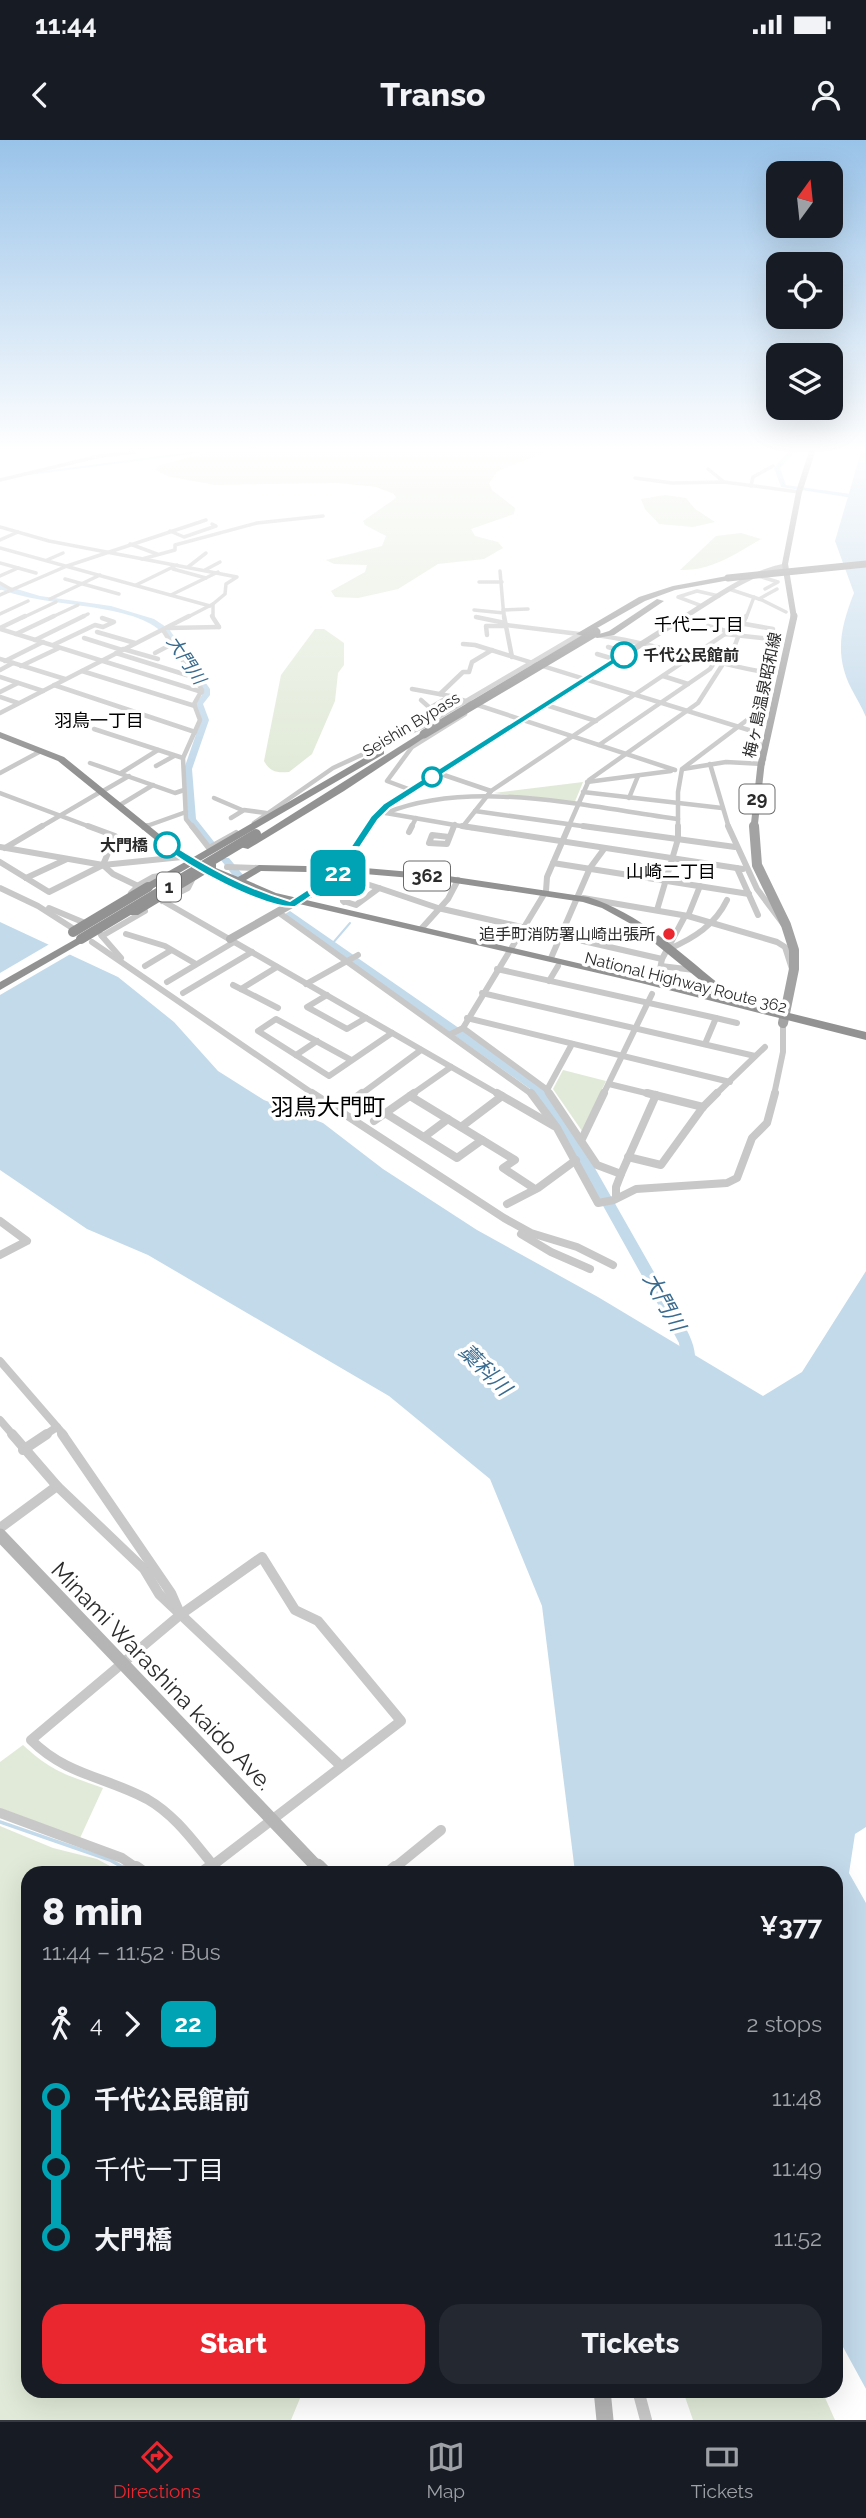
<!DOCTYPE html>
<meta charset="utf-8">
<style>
:root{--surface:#171b24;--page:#242831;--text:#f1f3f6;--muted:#9ea1a6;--line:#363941;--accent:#ea262f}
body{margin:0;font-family:Raleway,"Noto Sans JP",sans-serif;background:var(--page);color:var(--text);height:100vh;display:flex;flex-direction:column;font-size:26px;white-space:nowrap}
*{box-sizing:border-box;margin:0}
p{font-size:23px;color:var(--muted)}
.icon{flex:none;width:38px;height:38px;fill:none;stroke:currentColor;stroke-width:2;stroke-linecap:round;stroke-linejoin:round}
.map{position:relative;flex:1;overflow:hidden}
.details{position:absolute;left:21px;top:1726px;width:822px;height:532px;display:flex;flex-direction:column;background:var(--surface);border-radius:21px;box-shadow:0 7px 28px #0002}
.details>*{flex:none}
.badge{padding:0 14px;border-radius:10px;font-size:24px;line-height:46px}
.needle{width:46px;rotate:15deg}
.buttons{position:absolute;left:766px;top:21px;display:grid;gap:14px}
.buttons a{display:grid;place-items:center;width:77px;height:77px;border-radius:14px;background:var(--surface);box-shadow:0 7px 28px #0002;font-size:35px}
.map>.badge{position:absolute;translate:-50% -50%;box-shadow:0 0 0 4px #fff}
.legs{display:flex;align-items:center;gap:10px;height:77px;padding:0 21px;font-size:23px}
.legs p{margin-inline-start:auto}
.overview{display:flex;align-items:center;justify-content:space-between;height:119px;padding:0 21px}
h1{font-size:38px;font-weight:800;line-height:52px}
.cta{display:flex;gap:14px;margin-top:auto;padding:14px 21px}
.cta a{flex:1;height:80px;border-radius:21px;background:var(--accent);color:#fff;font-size:28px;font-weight:800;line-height:80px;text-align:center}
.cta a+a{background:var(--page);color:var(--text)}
ul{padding:0 21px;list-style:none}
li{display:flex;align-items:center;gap:24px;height:70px;font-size:26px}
li i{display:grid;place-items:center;width:10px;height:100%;margin:0 9px;background:currentColor}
li i::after{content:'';width:18px;height:18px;margin:-9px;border:5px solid;border-radius:50%;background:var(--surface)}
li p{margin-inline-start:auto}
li:first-child i{background:linear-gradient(#0000 50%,currentColor 0)}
li:last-child i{background:linear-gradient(currentColor 50%,#0000 0)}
.status{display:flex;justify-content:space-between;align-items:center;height:49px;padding:0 35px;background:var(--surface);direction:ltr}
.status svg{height:19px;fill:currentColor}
header{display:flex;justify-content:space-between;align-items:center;height:91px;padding:0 21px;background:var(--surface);font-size:32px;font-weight:800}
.menu{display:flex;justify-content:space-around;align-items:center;height:98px;border-top:2px solid var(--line);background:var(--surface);font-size:19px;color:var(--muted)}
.menu a{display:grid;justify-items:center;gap:4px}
.menu .current{color:var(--accent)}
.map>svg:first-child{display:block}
.green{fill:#e1ead8}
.water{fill:#c3daeb}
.pier{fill:#fff}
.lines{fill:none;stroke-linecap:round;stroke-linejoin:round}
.stream-far2{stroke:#c3daeb;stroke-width:2}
.stream-far1{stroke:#c3daeb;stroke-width:3.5}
.stream{stroke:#c3daeb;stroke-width:4.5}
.river{fill:#c3daeb;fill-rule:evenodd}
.street-far5{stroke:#c8c8c8;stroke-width:3.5}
.street-far4{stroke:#c8c8c8;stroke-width:4.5}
.street-far3{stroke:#c8c8c8;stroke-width:6}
.street-far2{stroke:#c8c8c8;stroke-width:8}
.street-far1{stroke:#c8c8c8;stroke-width:10}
.street{stroke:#c8c8c8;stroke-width:12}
.secondary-far4{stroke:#b5b5b5;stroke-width:5}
.secondary-far3{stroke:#b5b5b5;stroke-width:6}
.secondary-far2{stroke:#b5b5b5;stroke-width:8}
.secondary-far1{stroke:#b5b5b5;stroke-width:13}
.secondary{stroke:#b5b5b5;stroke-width:17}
.primary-far2{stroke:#a3a3a3;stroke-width:6}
.primary-far1{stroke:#a3a3a3;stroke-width:7}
.primary{stroke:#a3a3a3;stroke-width:10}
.highway{fill:#929292;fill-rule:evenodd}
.highway-bridge-far2{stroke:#929292;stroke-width:7}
.highway-bridge-far1{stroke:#929292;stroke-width:9}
.highway-bridge{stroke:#929292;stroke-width:10}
.line-1{fill:#00a3b4;stroke:#fff;stroke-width:2}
.stop-1-dot{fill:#fff;stroke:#00a3b4;stroke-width:3.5}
.poi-dot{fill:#ea262f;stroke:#fff;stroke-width:2.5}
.labels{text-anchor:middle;stroke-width:7;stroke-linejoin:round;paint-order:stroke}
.far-stop-label{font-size:16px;font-weight:bold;fill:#2b2b2b;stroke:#fff;text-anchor:start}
.far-street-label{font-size:16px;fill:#2b2b2b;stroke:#fff}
.far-poi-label{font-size:16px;fill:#2b2b2b;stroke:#fff;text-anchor:end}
.far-neighbourhood-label{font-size:18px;fill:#000;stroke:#fff}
.far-water-label{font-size:18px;font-style:italic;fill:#386b8f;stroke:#fff}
.shield{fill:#fff;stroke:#6b6b6b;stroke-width:2}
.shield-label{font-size:18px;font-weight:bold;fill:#2b2b2b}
.water-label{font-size:21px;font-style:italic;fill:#386b8f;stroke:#fff}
.quarter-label{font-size:23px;fill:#000;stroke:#fff}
.near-street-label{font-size:23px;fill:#2b2b2b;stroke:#fff}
</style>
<div class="status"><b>11:44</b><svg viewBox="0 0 49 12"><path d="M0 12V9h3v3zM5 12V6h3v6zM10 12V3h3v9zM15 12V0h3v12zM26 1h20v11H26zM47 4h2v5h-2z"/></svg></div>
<header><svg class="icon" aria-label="back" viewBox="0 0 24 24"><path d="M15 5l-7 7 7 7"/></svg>Transo<svg class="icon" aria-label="person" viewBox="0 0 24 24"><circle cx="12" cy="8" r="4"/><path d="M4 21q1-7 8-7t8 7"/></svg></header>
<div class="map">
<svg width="866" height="2280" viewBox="0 0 866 2280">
<rect width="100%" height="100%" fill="#fff"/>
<!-- green -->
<g class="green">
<path d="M207,312H546L498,331L489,343L492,350L515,368L514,374L471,389L475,396L498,402L503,408L484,419L438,424L398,449L358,458L335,457L331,451L365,432L367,425L334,424L326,420L382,406L386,396L365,385L363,381L396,358L394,354L376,347L338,343L214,345L167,336L156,330L158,326Z"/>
<path d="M665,355L686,358L695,369L715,382L693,387L659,384L645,369L641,359Z"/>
<path d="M741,393L761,399C735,414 712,431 680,430L716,396Z"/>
<path d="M315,489H324L344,503V525L338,533L335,561L312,614L289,632C277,633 270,632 264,621L281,535Z"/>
<path d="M583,642L574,664L494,653Z"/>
<path d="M563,930L606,941L582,991L553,949Z"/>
<path d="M23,1605C52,1632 67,1635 103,1648L80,1698L0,1668V1622Z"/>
<path d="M0,1686L53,1708L97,1719L121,1732H28V2250L303,2251L291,2280H0Z"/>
<path d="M683,2251H822L835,2280H693Z"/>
</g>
<!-- water -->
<g class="water">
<path d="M861,312H866V577C862,567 856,558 851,548C834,514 841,486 854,453L835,401Z"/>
<path d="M0,782L118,837L174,882L218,931L264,960L323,983L383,1029L477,1090L598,1157L763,1256L802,1232L866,1131V1687L855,1694L849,1733L866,1763V2249L837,2196L836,1732H575L542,1466L490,1339L389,1256L148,1115L87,1089L0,1030Z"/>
</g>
<!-- pier -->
<path class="pier" d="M53,802L74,812L0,855V833Z"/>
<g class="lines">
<!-- stream-far2 -->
<g class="stream-far2">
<path d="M29,334L199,312"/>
<path d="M0,449L4,448"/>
<path d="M332,804L350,783"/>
</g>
<!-- stream-far1 -->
<path class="stream-far1" d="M0,1682L110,1720L126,1729"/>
<!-- stream -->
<path class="stream" d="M123,1727L132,1732"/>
<!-- river -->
<g class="river">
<path d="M788,312H795L780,328L786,345L866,356V360L781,347L774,328Z"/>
<path d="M0,444L40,456L111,466L154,479L169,489L210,549V555L203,564L209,580L192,629L196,679L215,703V707H209L186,679L184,629L201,580L195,564L202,555V549C190,532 176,504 161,491C128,462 46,468 0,449Z"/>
<path d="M223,718H229L243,735L242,737H234L221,720Z"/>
<path d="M290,771L541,945L584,1009L684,1185C692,1199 699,1216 693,1232H683L679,1203L670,1186L572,1010L533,951L286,776L285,774Z"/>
</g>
<!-- street-far5 -->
<g class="street-far5">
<path d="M708,329L724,342"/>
<path d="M635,338L672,343L724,342L799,352"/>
<path d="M0,340L100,316L135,312"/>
<path d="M751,346L753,337L773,326"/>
<path d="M0,387L49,401L237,437L226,444L225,454L213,464L186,478"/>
<path d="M170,391L184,397L216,386L212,384"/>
<path d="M0,400L18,392"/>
<path d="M130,404L157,414"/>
<path d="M0,408L210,466"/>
<path d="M142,419L175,410V405L257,383L323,376"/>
<path d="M47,420L63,413"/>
<path d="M0,423L36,433"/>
<path d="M188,427L206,413"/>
<path d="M173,429L206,438"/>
<path d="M205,430L220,422"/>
<path d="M500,431L504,478"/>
<path d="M755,435L778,442L765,449"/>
<path d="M0,436L18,428"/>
<path d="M65,439L119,454"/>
<path d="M479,442H502"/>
<path d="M0,443L12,450"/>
<path d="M136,445L177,425"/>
<path d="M729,449L762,460L786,472"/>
<path d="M0,455L67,426L206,380"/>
<path d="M171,455L218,432"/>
<path d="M50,459L100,435"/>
<path d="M759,459L777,449"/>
<path d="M213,464V478"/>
<path d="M702,466L678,457L697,451L719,456"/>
<path d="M474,470L504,473"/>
<path d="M503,470L528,469"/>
<path d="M0,474L28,461"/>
<path d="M476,477L481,478"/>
<path d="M22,478L56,462"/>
<path d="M50,478L78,465"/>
<path d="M80,478L88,474"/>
<path d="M746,478L754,457"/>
</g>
<!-- street-far4 -->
<g class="street-far4">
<path d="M212,476L219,487"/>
<path d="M504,476L512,517"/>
<path d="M476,477L505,483"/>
<path d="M745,484L773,489"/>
<path d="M506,485L579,494"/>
<path d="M708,486L726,491L725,494"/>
<path d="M0,488L25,476"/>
<path d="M169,488L219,487"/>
<path d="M0,489L202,552"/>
<path d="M163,490L202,550L194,564L200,580L183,618L186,679L193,688"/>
<path d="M97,492L135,503"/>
<path d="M16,494L54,476"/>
<path d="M487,495L486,486H505"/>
<path d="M596,495C655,503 710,523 769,533L763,568L682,629L678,652V688"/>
<path d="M84,498L122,510"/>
<path d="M35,500L84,476"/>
<path d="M463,504L475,505L752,591L757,595L764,619"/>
<path d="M53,505L95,485L103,487L114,482L102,478"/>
<path d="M608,507L627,513"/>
<path d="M123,509L158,519"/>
<path d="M116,513L193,537"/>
<path d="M155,513L172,504"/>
<path d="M597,514L617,520"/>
<path d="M0,519L65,539"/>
<path d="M5,521L43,502"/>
<path d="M21,526L59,508"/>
<path d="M0,530L13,523"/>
<path d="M82,531L195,566"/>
<path d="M663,536L688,544"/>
<path d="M0,537L43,551"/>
<path d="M54,545L195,592"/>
<path d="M412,549L450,556L675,630"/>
<path d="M0,552L18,543"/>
<path d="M440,554L463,532H469L472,522L492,510"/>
<path d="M0,557L18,563"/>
<path d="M421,560L430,568L428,584"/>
<path d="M546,565L596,581"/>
<path d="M430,568L450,556"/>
<path d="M0,573L189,476"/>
<path d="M94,589L183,618"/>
<path d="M599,605L710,529L714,523"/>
<path d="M90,623L175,653L184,650"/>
<path d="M710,624L729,688"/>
<path d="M156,626L174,616"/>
<path d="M683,629L726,622L763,624"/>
<path d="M0,633L41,611"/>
<path d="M121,633L158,610"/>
<path d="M438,633L491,651"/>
<path d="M587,642L671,631"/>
<path d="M411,650L387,641L412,607L465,574"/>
<path d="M103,651L129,636"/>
<path d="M583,652L722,668"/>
<path d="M0,653L93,688"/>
<path d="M214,658L242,670"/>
<path d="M629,658L638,636"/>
<path d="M120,665L153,645"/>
<path d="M475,671L596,688"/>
<path d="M380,672L472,688"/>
<path d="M386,673C472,638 588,667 678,679"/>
<path d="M231,678L244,670L266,673"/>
<path d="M254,683L333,628L422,587L580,494"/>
<path d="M464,685L491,651L725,494L770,499"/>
<path d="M144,687L186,672"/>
<path d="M39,688L102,651"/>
<path d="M411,688L416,678"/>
<path d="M453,688L455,684"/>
<path d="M568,688L589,640L698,563L735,505L746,476"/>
</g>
<!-- street-far3 -->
<g class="street-far3">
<path d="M192,686L209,708L236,693"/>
<path d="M462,686L743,729"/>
<path d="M583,686L735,707"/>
<path d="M728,686L757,749L784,785"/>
<path d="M144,687L147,686"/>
<path d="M409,692L412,686"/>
<path d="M449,697L432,695L429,703L447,704L454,686"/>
<path d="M0,707L103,725L182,717"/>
<path d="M5,708L42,686"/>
<path d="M0,722L49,752L103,725L115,696L88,686"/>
<path d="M553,723L749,754"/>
<path d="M103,725L113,734L138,746L131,753"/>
<path d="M227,727L259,728"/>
<path d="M737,728L758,775"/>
<path d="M26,738L67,719"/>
<path d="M354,740L379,748"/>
<path d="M137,746L153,737L166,735"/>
<path d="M0,748L38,766L77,791"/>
<path d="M583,758L688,776L777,802L785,807L793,832"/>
<path d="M162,761L188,748L192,740"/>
<path d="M163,761L500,955"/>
<path d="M343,761L356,765L379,748L438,768L662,819"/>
<path d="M344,762L342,758L354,740L353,730"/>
<path d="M49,768L85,783"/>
<path d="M657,770L678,699V686"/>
<path d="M278,772L533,955"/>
<path d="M688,776L700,746"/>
<path d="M421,789L448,759L458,740"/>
<path d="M126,794L165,806L196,824"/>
<path d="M101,795L121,818"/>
<path d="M102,796L145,771"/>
<path d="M92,802L315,955"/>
<path d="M669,809C694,798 715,785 727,760"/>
<path d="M551,818L590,728L604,709"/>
<path d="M145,826L170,811"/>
<path d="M661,826L694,830"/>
<path d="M497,829L716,878L705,904"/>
<path d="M658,839L662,819L685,776"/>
<path d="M549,841L558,826"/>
<path d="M167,842L234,802"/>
<path d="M306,844L358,815"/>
<path d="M233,845L278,868"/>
<path d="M241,849L277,827"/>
<path d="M183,853L252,812"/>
<path d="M482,853L755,916"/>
<path d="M327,855L307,867L347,889L366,878"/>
<path d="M467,878L730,942"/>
<path d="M716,878L737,883"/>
<path d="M463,888L546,949L550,955"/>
<path d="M451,894L463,888L546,751L547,737L569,686"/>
<path d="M296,915L317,901"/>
<path d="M351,920L276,879L258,891L329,936L392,893"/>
<path d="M609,944L654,955"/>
<path d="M547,950L572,904"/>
<path d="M360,955L421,910"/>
<path d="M411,955L451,927"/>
<path d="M603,955L652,854"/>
<path d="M715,955L765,907"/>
<path d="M774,955L783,912V883"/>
</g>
<!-- street-far2 -->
<g class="street-far2">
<path d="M312,953L504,1078L531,1093L577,1107L613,1125"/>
<path d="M497,953L554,986"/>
<path d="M531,953L557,988L598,1063L614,1060L636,1049L727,1043L737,1038L752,998L767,983L775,953"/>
<path d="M549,953L581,1001"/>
<path d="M604,953L581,1001L597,1025L621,1034L616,1047V1058"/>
<path d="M647,953L703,967"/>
<path d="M410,956L515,1020L503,1028L535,1049"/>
<path d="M349,963L362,953"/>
<path d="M385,973L457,1018L482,1000"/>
<path d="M374,981L414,953"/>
<path d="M461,987L502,956"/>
<path d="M424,997L448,979"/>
<path d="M628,1017L661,1025L703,967L717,953"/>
<path d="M621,1034L656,955"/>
<path d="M507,1064L538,1048L576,1020"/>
<path d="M0,1081L27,1101L0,1115"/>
<path d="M521,1094L551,1112L590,1129"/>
<path d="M0,1221L64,1295"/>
<path d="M0,1280L13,1295"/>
<path d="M45,1295L57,1287"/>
</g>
<!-- street-far1 -->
<g class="street-far1">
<path d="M12,1294L57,1346L144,1429L159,1454L341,1626"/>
<path d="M62,1294L171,1453L178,1469"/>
<path d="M23,1310L47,1294"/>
<path d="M0,1388L57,1346"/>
<path d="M262,1417L295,1470L318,1481L401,1581L213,1725C193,1701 175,1675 147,1659C106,1637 66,1635 31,1600L180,1475Z"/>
<path d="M0,1673L122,1718L138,1729"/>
<path d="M207,1729L213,1725"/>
<path d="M393,1729L441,1690"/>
</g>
<!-- street -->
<g class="street">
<path d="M136,1727L143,1732"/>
<path d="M203,1732L210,1727"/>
<path d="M389,1732L395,1727"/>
<path d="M638,2250L646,2280"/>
</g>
<!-- secondary-far4 -->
<path class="secondary-far4" d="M683,478C715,458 748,433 785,426"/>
<!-- secondary-far3 -->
<path class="secondary-far3" d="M368,688L374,678L402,655L686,476"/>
<!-- secondary-far2 -->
<path class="secondary-far2" d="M230,799L327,744L338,734L369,686"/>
<!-- secondary-far1 -->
<path class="secondary-far1" d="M0,1395L319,1729"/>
<!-- secondary -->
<g class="secondary">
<path d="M317,1727L322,1732"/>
<path d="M602,2250L605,2280"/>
</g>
<!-- primary-far2 -->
<path class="primary-far2" d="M794,478L785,424L799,352L812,312"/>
<!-- primary-far1 -->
<path class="primary-far1" d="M754,688L761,625L794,476"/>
<!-- primary -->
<path class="primary" d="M754,686L757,725L786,785L794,810V829L783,883"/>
<!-- highway -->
<g class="highway">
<path d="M727,436L730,440L675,450L645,461L583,496L576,494L639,457L673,446Z"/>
<path d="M657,459L664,461L614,495L597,498L593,496L609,491Z"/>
<path d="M424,591L428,594L427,596L344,651L248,709L240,707Z"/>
<path d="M0,592L64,617L185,715L192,718L378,610H384V614L200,721L208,724H216V728L238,737L259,725L353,727L435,734L588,757C639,773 678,811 719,844L724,850L721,856L866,892V900L641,843L269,757L209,732L138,775H130V771L201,728L193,725L152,749H144V745L185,722L179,719L58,621L0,598ZM261,731L353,733L435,740L583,762L602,768L631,784L712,850L711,854L276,753L246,740Z"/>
<path d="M81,796L85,797V801L0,850V842Z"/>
</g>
<!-- highway-bridge-far2 -->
<path class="highway-bridge-far2" d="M728,438L866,424"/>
<!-- highway-bridge-far1 -->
<path class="highway-bridge-far1" d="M424,594L596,492"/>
<!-- highway-bridge -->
<g class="highway-bridge">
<path d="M73,792L148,747"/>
<path d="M81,799L256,694"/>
</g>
</g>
<!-- sky -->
<linearGradient id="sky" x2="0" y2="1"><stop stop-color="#99c3e9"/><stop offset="0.49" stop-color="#fff"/><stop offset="1" stop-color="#fff" stop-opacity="0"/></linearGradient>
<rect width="866" height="632" fill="url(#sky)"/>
<!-- line-1 -->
<path class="line-1" d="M621,513L628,515L390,668L378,680L341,736L295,767C265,769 184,726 162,705L170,703C209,728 246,748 290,761L334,732L371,676L383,664Z"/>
<!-- markers -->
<g class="stop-1-dot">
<circle cx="624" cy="515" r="12"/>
<circle cx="432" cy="637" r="9"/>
<circle cx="167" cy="705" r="12"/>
</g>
<circle class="poi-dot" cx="669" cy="794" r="7"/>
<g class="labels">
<!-- far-stop labels -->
<g class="far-stop-label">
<text x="643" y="521">千代公民館前</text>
<text x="148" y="711" text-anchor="end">大門橋</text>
</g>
<!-- far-street labels -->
<g class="far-street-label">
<text transform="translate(762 555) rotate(-78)" y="6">梅ヶ島温泉昭和線</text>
<text transform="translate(411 584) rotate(-31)" y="6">Seishin Bypass</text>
<text transform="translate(686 842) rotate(14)" y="6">National Highway Route 362</text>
</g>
<!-- far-poi labels -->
<g class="far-poi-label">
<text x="655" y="800">追手町消防署山崎出張所</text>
</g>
<!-- far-neighbourhood labels -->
<g class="far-neighbourhood-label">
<text x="699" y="491">千代二丁目</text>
<text x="99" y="587">羽鳥一丁目</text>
<text x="671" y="738">山崎二丁目</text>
</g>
<!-- far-water labels -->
<g class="far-water-label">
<text transform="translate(186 520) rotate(56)" y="6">大門川</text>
</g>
<!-- shield labels -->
<g class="shield">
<rect x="739.5" y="644.5" width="35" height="29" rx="5"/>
<rect x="404" y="721.5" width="46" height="29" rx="5"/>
<rect x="157" y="732.5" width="24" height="29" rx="5"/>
</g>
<g class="shield-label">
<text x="757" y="665">29</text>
<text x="427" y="742">362</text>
<text x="169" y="753">1</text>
</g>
<!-- water labels -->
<g class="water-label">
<text transform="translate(664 1162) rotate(61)" y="7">大門川</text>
<text transform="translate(485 1230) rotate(45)" y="7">藁科川</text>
</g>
<!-- quarter labels -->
<g class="quarter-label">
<text x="328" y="975">羽鳥大門町</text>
</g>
<!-- near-street labels -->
<g class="near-street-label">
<text transform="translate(162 1536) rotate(46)" y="8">Minami Warashina kaido Ave.</text>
</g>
</g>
</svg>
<div class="buttons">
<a><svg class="needle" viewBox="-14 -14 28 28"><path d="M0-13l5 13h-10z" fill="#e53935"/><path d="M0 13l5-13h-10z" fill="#9ea1a6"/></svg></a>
<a><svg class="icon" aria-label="locate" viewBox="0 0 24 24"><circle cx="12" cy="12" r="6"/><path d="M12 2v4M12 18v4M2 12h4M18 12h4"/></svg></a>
<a><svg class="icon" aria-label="layers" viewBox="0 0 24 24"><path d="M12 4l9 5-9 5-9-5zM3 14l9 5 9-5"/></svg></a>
</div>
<b class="badge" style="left:338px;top:733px;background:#00a3b4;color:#fff">22</b>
<section class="details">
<div class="overview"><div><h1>8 min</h1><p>11:44 – 11:52 · Bus</p></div><b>¥377</b></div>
<div class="legs"><svg class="icon" aria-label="walk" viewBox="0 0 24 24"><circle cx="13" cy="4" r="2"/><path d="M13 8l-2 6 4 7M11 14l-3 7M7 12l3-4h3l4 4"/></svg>4<svg class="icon" aria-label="forward" viewBox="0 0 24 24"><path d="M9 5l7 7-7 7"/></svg><b class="badge" style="background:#00a3b4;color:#fff">22</b><p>2 stops</p></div>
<ul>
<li><i style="color:#00a3b4"></i><b>千代公民館前</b><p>11:48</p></li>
<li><i style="color:#00a3b4"></i><span>千代一丁目</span><p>11:49</p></li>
<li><i style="color:#00a3b4"></i><b>大門橋</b><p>11:52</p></li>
</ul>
<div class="cta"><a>Start</a><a>Tickets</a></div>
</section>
</div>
<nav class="menu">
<a class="current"><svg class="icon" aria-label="directions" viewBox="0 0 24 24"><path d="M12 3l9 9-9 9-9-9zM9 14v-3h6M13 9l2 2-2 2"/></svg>Directions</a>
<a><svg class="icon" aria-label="map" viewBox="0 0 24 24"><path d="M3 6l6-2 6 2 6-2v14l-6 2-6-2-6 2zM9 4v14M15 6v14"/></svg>Map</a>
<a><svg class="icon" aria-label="tickets" viewBox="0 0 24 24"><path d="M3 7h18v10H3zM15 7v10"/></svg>Tickets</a>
</nav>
